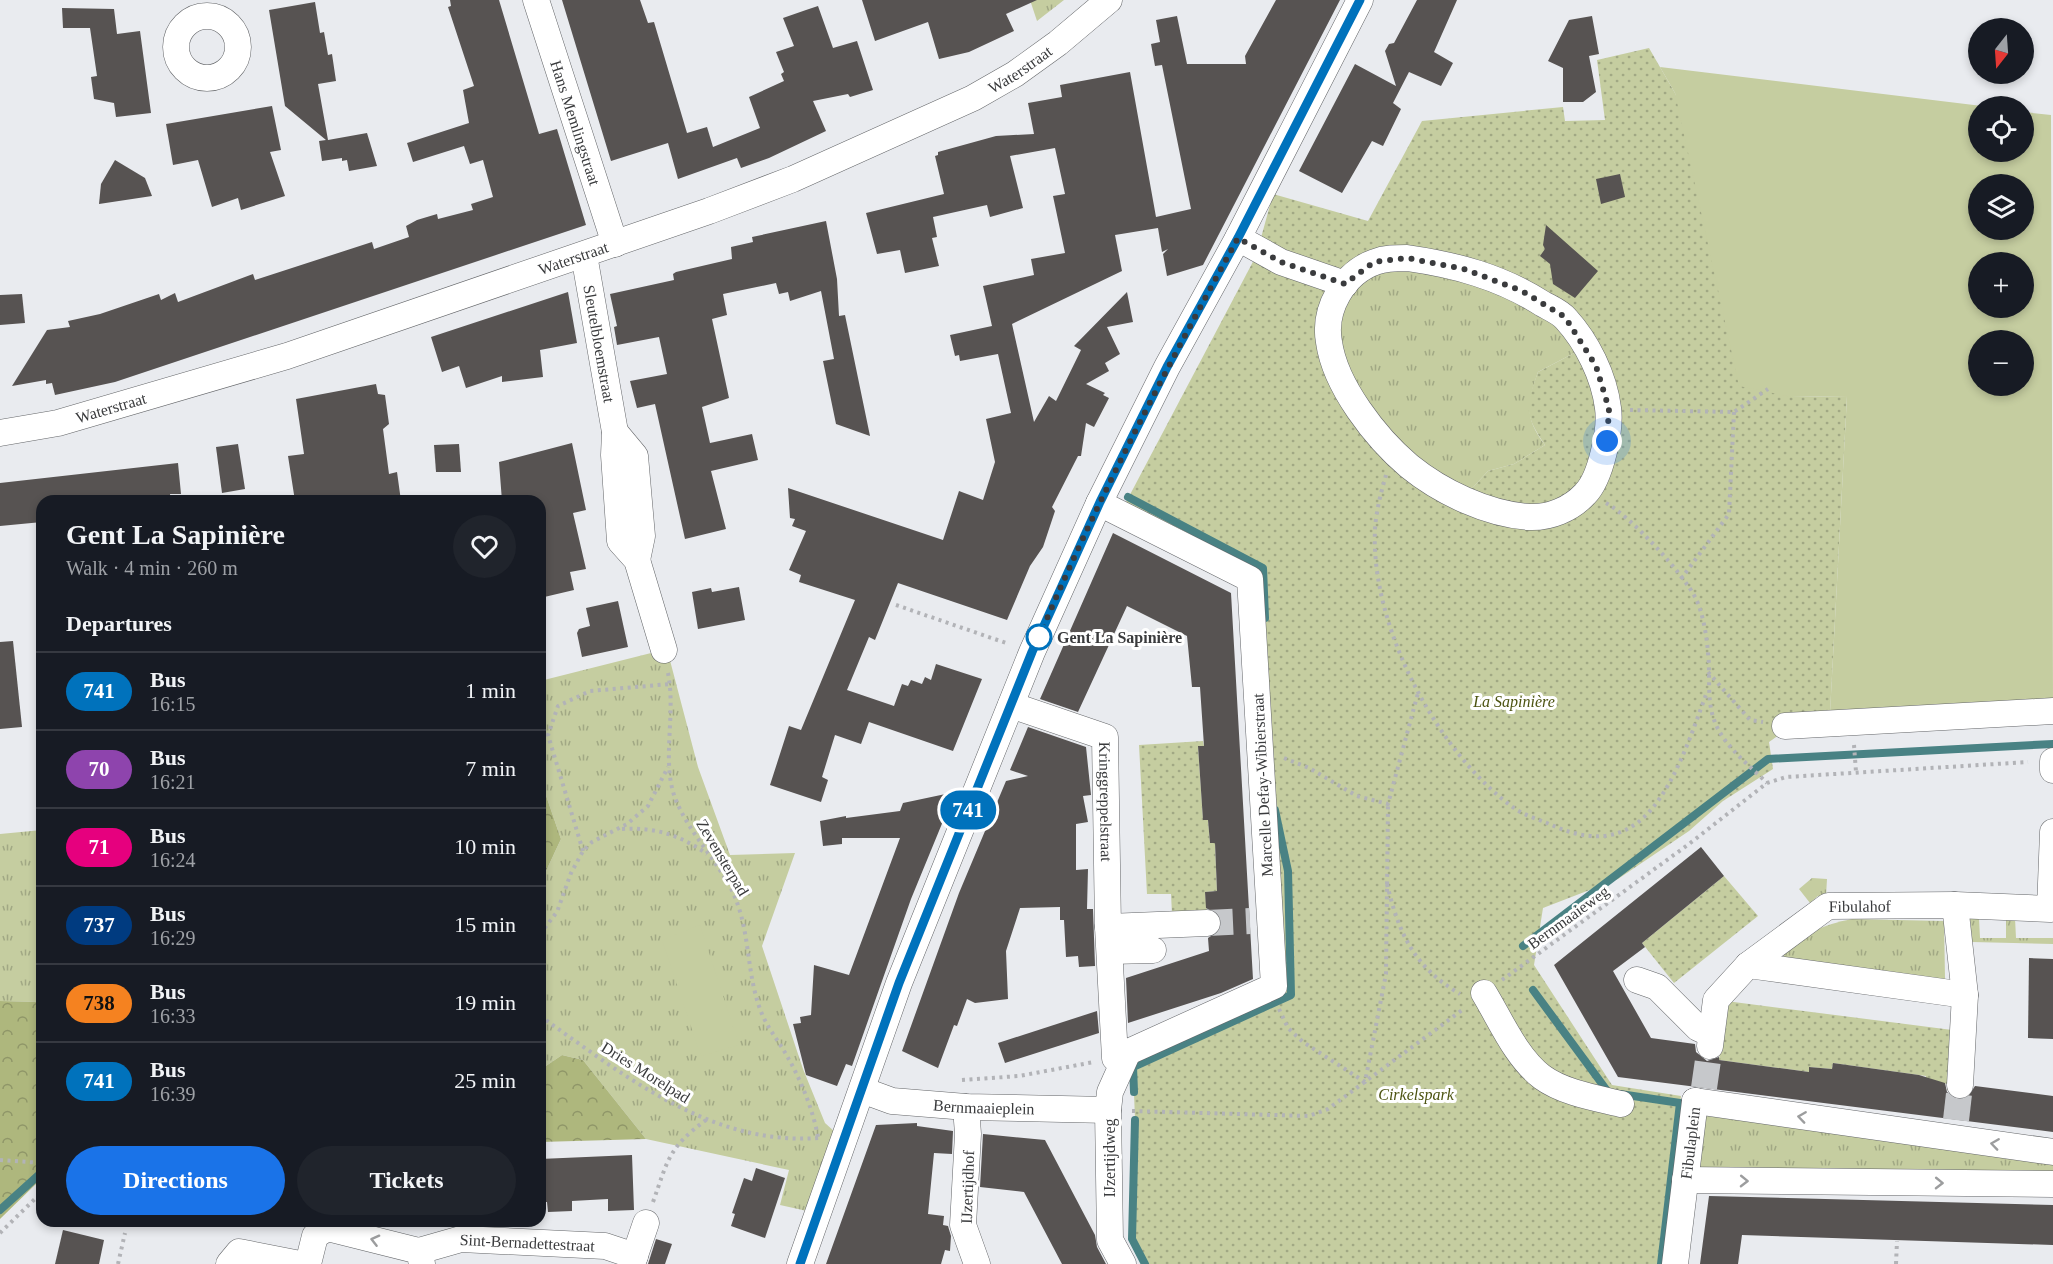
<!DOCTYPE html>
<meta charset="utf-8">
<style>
:root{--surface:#171b24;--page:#20242c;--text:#f1f3f6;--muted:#9ea1a6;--line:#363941;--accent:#1a73e8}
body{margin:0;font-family:Georgia,serif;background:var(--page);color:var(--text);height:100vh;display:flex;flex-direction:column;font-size:22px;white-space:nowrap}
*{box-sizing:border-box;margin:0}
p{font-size:20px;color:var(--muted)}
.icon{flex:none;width:33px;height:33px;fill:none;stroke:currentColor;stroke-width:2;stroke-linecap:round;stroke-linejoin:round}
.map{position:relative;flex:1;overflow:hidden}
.details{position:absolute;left:36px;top:495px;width:510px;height:732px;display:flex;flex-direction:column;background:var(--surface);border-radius:18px;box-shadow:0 3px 9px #0003}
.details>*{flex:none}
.badge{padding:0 12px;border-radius:20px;font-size:21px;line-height:39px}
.needle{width:39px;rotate:197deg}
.tools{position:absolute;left:1968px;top:18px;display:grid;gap:12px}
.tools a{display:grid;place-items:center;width:66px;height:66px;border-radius:50%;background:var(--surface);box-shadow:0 3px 9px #0003;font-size:30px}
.you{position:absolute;width:30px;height:30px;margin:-15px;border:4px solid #fff;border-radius:50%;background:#1a73e8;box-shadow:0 0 0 9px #1a73e833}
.map>.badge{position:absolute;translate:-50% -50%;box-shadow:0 0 0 3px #fff}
h2{padding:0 30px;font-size:22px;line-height:54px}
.round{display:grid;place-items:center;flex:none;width:63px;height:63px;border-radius:32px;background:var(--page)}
.overview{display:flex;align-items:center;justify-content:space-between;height:102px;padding:0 30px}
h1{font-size:28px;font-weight:700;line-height:45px}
.action{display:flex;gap:12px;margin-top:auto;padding:12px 30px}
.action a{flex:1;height:69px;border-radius:36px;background:var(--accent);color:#fff;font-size:24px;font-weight:700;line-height:69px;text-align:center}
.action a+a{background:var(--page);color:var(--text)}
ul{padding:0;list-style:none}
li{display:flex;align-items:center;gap:18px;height:78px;padding:0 30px;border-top:2px solid var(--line)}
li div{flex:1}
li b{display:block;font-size:22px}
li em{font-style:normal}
li .badge{min-width:66px;font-weight:700;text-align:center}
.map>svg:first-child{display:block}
.grass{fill:url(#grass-tufts)}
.forest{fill:url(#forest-crowns)}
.park{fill:url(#park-dots);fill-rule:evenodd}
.pitch{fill:#c5cda0;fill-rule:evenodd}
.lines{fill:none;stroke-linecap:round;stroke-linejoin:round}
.stream{stroke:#498284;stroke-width:8}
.building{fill:#575352}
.minor-tunnel{stroke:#c6c8cb;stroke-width:26;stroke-dasharray:26 13;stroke-linecap:butt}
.minor-casing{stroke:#646669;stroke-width:27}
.path{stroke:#b2b3b7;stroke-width:4;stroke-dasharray:3 4.5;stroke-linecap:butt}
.minor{stroke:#fff;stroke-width:26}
.oneway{stroke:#9c9d9e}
.line-casing{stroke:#fff;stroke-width:14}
.line{stroke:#0072bc;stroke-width:9}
.walk{stroke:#3a3b3d;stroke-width:6;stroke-dasharray:0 10.8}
.stop-dot{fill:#fff;stroke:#0072bc;stroke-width:3}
.labels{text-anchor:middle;stroke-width:6;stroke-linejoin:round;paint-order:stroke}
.street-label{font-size:16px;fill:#3a3b3d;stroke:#fff}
.stop-label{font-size:16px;font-weight:bold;fill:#3a3b3d;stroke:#fff;text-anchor:start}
.park-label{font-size:16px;font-style:italic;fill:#4d5412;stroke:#fff}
</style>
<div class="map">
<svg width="2053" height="1264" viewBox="0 0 2053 1264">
<defs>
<pattern id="grass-tufts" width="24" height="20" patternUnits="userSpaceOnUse" patternTransform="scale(1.5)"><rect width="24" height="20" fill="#c5cda0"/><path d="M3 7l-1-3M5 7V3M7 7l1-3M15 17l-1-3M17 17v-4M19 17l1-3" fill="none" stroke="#a1a884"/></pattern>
<pattern id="forest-crowns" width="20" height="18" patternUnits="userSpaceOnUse" patternTransform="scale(1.5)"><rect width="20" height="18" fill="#aeb77d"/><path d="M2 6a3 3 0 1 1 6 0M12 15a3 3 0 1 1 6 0" fill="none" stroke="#8f9668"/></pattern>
<pattern id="park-dots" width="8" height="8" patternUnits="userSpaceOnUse" patternTransform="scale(1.5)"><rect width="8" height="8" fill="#c5cda0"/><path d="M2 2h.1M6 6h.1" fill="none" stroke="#a1a884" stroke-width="1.8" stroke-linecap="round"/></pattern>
</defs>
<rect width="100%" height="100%" fill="#e9ebef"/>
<!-- grass -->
<g class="grass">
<path d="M1030,0H1064L1037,21Z"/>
<path d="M1407,247L1595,342L1538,372C1527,404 1524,417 1545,445L1514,464L1488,471L1455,507L1385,458L1321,305Z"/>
<path d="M667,649L698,767L730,855L795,853L762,946L803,1069L825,1123L835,1132L807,1211L780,1205L789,1170L646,1139L583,1060L562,1055L540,1070V884L561,839L540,778V681Z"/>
<path d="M42,830V1002L0,1001V834Z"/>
<path d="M1812,878L1827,879L1826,896H1818L1810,903L1799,889Z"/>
<path d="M1970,918H1979L1980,938H2006V918H2015L2016,938H2053V944L1972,942Z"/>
<path d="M1852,919L1944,921L1945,978L1943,982L1784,959V953C1808,933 1821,925 1852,919Z"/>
<path d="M1708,1116L2053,1159V1179L1695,1169L1703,1118Z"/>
</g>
<!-- forest -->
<g class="forest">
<path d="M540,778L561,839L540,884Z"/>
<path d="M0,1001L42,1002V1178L0,1219Z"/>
<path d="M562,1055L583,1060L646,1139L540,1142V1070Z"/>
</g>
<!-- park -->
<g class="park">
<path d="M1649,48L1675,93L1792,397L1847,396L1830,713L1804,717L1769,742L1773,769L1723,801L1689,831L1618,879L1543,908L1534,965L1612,1085L1681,1096L1661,1264H1145L1132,1239L1135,1120L1133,1067L1281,989L1258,575L1124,506L1256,256L1273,194L1368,221L1422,121L1563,107L1565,121L1605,120L1597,60ZM1348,267L1500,269L1595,342L1538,372C1525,407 1524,414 1545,445L1514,464L1488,471L1455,507L1330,381Z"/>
<path d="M1203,741L1204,746L1198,747L1203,819L1208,820L1210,843H1215L1217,891L1205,892L1207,912L1172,914L1171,894H1147L1139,745Z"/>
<path d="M1724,876L1758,916L1674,983L1642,943Z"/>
<path d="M1726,1001L1960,1031L1952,1091L1947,1090L1948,1084L1926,1081V1076L1833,1063L1832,1069L1809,1067V1072L1719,1060Z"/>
</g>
<!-- pitch -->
<g class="pitch">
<path d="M1660,67L1982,106H1978V152H2024V112L2051,115L2053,701L1830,713L1847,396L1792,397L1739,386L1675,93ZM1978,184H2024V230H1978ZM1978,262H2024V308H1978ZM1978,340H2024V386H1978Z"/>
<path d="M700,925L739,1045L701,1056L662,940Z"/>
</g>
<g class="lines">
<!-- stream -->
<g class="stream">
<path d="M1128,497L1263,568L1265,618"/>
<path d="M1523,946L1768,759L2053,744"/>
<path d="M1533,990L1608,1092"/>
<path d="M1134,1092L1133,1067L1291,995L1288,871L1275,810"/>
<path d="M1620,1094L1680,1103L1661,1264"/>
<path d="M1135,1120L1132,1239L1145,1264"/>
<path d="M0,1210L42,1172"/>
</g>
</g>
<!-- building -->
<g class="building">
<path d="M450,0H499L539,134L557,129L586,225L115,382L55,395L52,383L46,384V380L12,386L47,330L70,327L68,321L100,314L159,294L161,300L175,293L178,302L253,274L255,280L372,242L374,249L409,237L406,226L417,220L437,214L438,219L473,210L471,204L493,197L483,160L470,164L464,146L413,162L407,143L469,123L463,90L474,86L448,7L451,6Z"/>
<path d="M562,0H640L648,23L654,22L687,133L707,127L713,147L760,128L749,97L784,81L781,74L784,72L776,52L794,46L783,18L806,10L818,6L833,48L857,41L873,90L850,97L848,94L813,101L826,131L769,158L741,168L737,158L678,179L668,143L611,161Z"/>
<path d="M862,0H1037L1006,14L1014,31L969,52L939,59L928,22L875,41Z"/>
<path d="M1276,0H1340L1203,265L1167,276L1163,254L1168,249L1162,252L1158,228L1115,235L1122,271L1012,324L1034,422L1049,396L1056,401L1081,350L1074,346L1127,292L1133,322L1107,327L1120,354L1105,363L1109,371L1086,384L1105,393L1103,395L1109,398L1094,427L1086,423L1081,456H1078L1052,507L1055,511L1043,547L1030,566L1007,620L898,583L875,640L869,637L847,690L894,706L902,684L908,686L911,680L922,684L925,677L931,680L936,664L982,679L953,751L869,722L861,744L835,735L822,777L828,780L821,802L770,785L789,726L801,730L855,600L799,582L801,575L789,570L806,531L792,526L795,519L790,518L788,488L943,540L959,491L983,500L995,462L986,419L1011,413L998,354L960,361L959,355L955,356L950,335L992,326L983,286L1034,275L1031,259L1065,253L1053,196L1065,194L1055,148L1010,156L1023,208L990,217L987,205L933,217L937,237L932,238L939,266L905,273L900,250L877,254L866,213L944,194L935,156L938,155V152L996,136L1034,134L1028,103L1062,97L1060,85L1130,72L1156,217L1191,209L1162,65L1155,66L1151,44L1160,42L1156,20L1177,16L1187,64H1246L1245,56Z"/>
<path d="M1417,0H1457L1434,52L1453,63L1441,86L1409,72L1393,103L1401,109L1383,146L1372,141L1342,193L1299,171L1355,64L1396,86L1385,51L1389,44L1394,43Z"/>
<path d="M315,2L320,33L324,32L328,55L332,54L336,81L318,84L328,140L367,133L377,166L349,171L347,160L342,161V158L322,161L319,141L326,140L285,106L269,10Z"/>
<path d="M62,8L114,9L117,34L140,31L151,113L116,117L114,103L94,99L91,77L97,76L90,28H63Z"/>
<path d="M1592,16L1599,54L1589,56L1596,92L1583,102H1563V68L1548,61L1569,20Z"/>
<path d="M272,106L281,150L270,152L285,196L241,210L238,198L212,207L198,160L173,165L166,124Z"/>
<path d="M115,160L145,178L152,196L99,204L101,184Z"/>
<path d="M1620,174L1625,197L1601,204L1596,179Z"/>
<path d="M826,221L837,279L839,316L845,315L870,436L836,424L823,361L834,359L821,291L790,301L788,292L779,294L776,283L723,294L727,315L712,319L729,398L702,407L710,443L752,434L758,460L711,471L726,529L685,539L655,404L637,408L630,381L667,374L659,337L617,345L614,327L617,326L610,294L674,280L673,274L676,272L732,259L731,247L753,242L752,237Z"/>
<path d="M1546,225L1598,271L1575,298L1553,284L1550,264L1540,256L1545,249L1543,245Z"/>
<path d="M568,292L577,343L540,350L543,377L502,382V376L466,388L459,366L442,372L431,337Z"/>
<path d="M22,294L25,323L0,325V295Z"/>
<path d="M376,384L378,394L385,395L389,424L383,429L389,474L397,472L401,501H295L288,456L304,454L296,399Z"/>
<path d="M572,443L586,510L573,513L586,569L570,572L574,590L540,598V501H502L499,462Z"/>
<path d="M238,444L245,489L222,493L216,447Z"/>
<path d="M459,444L461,472H436L434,445Z"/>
<path d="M178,463L181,494H170L171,501H42V522L0,526V483Z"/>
<path d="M1113,533L1231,593L1253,979L1221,993L1128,1023L1126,978L1209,951L1208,938L1220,930L1222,923L1219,915L1206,908L1205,892L1217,891L1215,843H1210L1208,820H1203L1198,746H1204L1200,687H1192L1187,636L1127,606L1078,712L1040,699Z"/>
<path d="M739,587L745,620L698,629L692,592L711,588L712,592Z"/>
<path d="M618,601L628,647L582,657L577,633L579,629L590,626L586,608Z"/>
<path d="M13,641L22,727L0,729V642Z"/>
<path d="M1028,727L1086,747L1091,795L1083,796L1088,822L1076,824V870L1088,869L1087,909H1093L1095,966L1079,967L1078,956L1066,957L1064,920H1060V907L1020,908L1006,951L1008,999L975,1003L967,999L957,1026L954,1025L938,1068L902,1051L959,893L1006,781L1028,776L1010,770Z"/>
<path d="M955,792L911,899L852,1066L846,1064L837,1086L806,1075L793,1024L801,1023L800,1017L811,1015L814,965L849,975L900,838H842V844L823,846L820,821L846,816V818L900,811L903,803Z"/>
<path d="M1701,847L1724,876L1642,943L1645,947L1613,971L1651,1038L1695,1044L1696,1052L1707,1061L1719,1057V1060L1809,1072V1067L1832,1069L1833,1063L1919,1075L1945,1083L1947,1092L1959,1100L1967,1098L1975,1086L2053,1096V1132L1618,1077L1554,965Z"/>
<path d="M2029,958L2053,959V1039L2028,1038Z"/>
<path d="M1097,1011L1099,1033L1005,1063L998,1043Z"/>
<path d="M917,1123V1126L953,1131L952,1154L934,1153L928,1214L944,1216L943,1225L948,1226L951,1236L950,1251L945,1250L941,1264H826L876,1125Z"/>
<path d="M983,1134L1045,1140L1095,1235L1097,1247L1106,1264H1062L1024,1192L980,1187Z"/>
<path d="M632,1155L634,1210L608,1211V1199L572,1201V1211L548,1212L547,1202H540V1159Z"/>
<path d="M756,1168L785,1178L765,1238L731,1226L735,1214L732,1213L744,1178L752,1181Z"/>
<path d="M1709,1196L2053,1205V1245L1742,1235L1738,1264H1700Z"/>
<path d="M63,1230L104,1240L99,1264H55Z"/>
<path d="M656,1239L672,1244L665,1264H648Z"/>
</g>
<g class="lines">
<!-- minor-tunnel -->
<g class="minor-tunnel">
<path d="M1207,923L1250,921"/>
<path d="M1704,1088L1710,1046"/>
<path d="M1956,1120L1960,1085"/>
</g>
<defs>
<g id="minor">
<path id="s1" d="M536,0L615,244"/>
<circle cx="207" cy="47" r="31"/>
<path d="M1238,238L1281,262L1345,284"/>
<path id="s2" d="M584,255L615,432L614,455L620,541L637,560L664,650"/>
<path d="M1407,258C1456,265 1501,277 1543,304C1550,308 1560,312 1566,319C1587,342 1604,376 1608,408C1611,429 1601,478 1585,494C1571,509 1550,518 1529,517C1487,514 1441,492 1409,466C1376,438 1335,386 1329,342C1323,309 1344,273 1375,262C1385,258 1396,258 1407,258Z"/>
<path d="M615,432L635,456L642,536L637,560"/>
<path id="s3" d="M0,433L58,423L287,356L709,211L793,179L973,98L1015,74L1058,43L1109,0"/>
<path id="s4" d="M1011,705L1105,737L1108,927L1115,1058L1274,986L1250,579L1099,503"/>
<path d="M1785,726L2053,711"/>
<path d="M2053,761V770"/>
<path d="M1108,927L1207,923"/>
<path d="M1110,951L1153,950"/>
<path d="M1748,965L1965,995L1955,905"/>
<path d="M1637,980L1657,987L1698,1028L1711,1034"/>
<path d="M1484,993C1501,1021 1516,1057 1542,1077C1564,1093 1596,1098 1621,1104"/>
<path id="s5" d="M1710,1046L1716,1000L1748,965L1828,906L1955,905L2050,909L2053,832"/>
<path d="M1960,1085L1965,995"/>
<path id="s6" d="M862,1090L892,1101L966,1107L1108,1110"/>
<path d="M1695,1101L2053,1152"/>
<path d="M966,1107L968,1134L963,1225L977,1264"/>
<path d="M1685,1180L2053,1184"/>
<path id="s7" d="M419,1251L461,1239L605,1246L635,1256"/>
<path d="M229,1264L239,1252L300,1264"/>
<path d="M308,1264L315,1236L327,1228L419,1251L422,1264"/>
<path d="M632,1264L646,1223"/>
<path d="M800,1264L899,983L1032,652L1099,503L1167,367L1238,238L1360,0"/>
<path d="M1123,1264L1110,1240L1108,1110L1110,1092L1128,1052"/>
<path id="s8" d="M1675,1264L1695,1101"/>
</g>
</defs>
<!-- minor casing -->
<use href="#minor" class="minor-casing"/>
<!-- path -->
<g class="path">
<path d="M1630,410L1734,412L1768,389"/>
<path d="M1386,475C1381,492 1376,512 1375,529C1370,625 1437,753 1514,808C1524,815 1537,819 1547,823C1577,837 1609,844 1637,823C1672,797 1692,732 1707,692"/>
<path d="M1606,503C1630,516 1684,574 1696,599C1703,613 1707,638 1708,653C1711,679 1705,704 1718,729C1729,750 1751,767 1767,783"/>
<path d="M1681,579L1729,514L1734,412"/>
<path d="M896,605L1009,644"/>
<path d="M1708,672L1750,720L1763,722"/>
<path d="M668,673C676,714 662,758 674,795C686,829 712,854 729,885C751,924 745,968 760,1009C766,1026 778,1040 787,1056C801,1080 813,1110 818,1137"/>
<path d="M1854,745L1856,772"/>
<path d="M1284,758L1309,768L1357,796L1388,804L1418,693"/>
<path d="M622,829C655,827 680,835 707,854"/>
<path d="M583,851L548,735L558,706L590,691L670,684"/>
<path d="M1387,884C1399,934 1414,967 1460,994"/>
<path d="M540,934L557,912L571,873L583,851L592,842L627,824L648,806L668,767"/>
<path d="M1502,980L1689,844L1767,783L1786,777L2028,762"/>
<path d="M1279,1009L1288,1028L1303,1042L1365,1082L1386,974L1388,804"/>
<path d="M540,1016C624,1075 710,1146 819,1138"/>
<path d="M962,1080L1019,1076L1094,1062"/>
<path d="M1132,1111L1309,1116L1328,1109L1465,1008"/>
<path d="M0,1160L42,1163"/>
<path d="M653,1202C668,1160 668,1148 706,1120"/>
<path d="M0,1233L42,1192"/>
<path d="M118,1264L125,1233"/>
<path d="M1896,1264L1897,1241"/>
</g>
<!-- minor -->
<use href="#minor" class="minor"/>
</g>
<!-- one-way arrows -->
<defs><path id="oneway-chevron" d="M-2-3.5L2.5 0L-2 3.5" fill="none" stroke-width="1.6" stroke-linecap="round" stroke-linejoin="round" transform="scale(1.5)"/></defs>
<g class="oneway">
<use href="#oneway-chevron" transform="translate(1802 1117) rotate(-172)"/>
<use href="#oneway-chevron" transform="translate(1995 1144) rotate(-172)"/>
<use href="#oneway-chevron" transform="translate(1744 1181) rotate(1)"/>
<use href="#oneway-chevron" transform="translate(1939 1183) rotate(1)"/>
<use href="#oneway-chevron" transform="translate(375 1240) rotate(-166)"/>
</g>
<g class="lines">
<defs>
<path id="line" d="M800,1264L899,983L1032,652L1100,502L1167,367L1238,238L1360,0"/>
</defs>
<!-- line casing -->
<use href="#line" class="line-casing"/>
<!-- line -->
<use href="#line" class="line"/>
<!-- walk -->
<path class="walk" d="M1039,637C1097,500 1166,369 1238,238L1281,262L1345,284L1374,262L1407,258L1464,269L1522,291L1565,317L1596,366L1609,409L1607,441"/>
</g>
<!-- markers -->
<circle class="stop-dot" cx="1039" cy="637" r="12"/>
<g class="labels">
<!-- street labels -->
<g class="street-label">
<text dy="6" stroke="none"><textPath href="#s3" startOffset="1086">Waterstraat</textPath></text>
<text dy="6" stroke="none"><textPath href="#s1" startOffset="129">Hans Memlingstraat</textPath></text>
<text dy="6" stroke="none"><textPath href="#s3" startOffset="600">Waterstraat</textPath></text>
<text dy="6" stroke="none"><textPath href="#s2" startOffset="90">Sleutelbloemstraat</textPath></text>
<text dy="6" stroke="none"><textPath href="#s3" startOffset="114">Waterstraat</textPath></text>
<text transform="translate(1262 785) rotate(-93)" y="6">Marcelle Defay-Wibierstraat</text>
<text dy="6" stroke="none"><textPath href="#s4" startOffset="164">Kringgreppelstraat</textPath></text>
<text transform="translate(723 857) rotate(59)" y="6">Zevensterpad</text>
<text dy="6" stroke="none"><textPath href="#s5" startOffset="225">Fibulahof</textPath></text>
<text transform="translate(1568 917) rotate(-36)" y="6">Bernmaaieweg</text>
<text transform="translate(646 1072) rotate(32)" y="6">Dries Morelpad</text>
<text dy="6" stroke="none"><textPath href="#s6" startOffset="124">Bernmaaieplein</textPath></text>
<text dy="6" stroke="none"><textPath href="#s8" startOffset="122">Fibulaplein</textPath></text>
<text transform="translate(1109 1158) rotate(-90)" y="6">IJzertijdweg</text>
<text transform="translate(967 1187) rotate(-88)" y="6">IJzertijdhof</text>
<text dy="6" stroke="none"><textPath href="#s7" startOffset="110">Sint-Bernadettestraat</textPath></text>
</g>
<!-- stop labels -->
<g class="stop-label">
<text x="1057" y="643">Gent La Sapinière</text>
</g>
<!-- park labels -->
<g class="park-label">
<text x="1514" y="707">La Sapinière</text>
<text x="1416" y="1100">Cirkelspark</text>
</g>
</g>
</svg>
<div class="tools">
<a><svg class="needle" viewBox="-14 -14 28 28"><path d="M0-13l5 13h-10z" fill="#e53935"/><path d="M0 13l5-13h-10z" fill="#9ea1a6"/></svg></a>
<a><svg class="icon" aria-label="locate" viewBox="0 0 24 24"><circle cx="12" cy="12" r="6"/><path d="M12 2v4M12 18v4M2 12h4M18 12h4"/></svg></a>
<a><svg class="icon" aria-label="layers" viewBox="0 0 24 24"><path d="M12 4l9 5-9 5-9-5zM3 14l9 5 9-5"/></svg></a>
<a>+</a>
<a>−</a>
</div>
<div class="you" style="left:1607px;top:441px"></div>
<b class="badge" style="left:968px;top:810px;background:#0072bc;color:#fff">741</b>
<section class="details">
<div class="overview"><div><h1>Gent La Sapinière</h1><p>Walk · 4 min · 260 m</p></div><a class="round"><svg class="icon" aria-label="heart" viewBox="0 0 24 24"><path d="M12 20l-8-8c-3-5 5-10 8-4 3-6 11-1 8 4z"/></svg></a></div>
<h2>Departures</h2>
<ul>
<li><span class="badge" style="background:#0072bc;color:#fff">741</span><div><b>Bus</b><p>16:15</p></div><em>1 min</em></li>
<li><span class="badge" style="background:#8e44ad;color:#fff">70</span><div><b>Bus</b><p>16:21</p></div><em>7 min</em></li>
<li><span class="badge" style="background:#e6007e;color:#fff">71</span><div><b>Bus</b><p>16:24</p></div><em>10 min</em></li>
<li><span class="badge" style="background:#003b80;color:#fff">737</span><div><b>Bus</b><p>16:29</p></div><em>15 min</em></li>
<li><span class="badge" style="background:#f58220;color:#111">738</span><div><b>Bus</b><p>16:33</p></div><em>19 min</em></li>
<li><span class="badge" style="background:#0072bc;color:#fff">741</span><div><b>Bus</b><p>16:39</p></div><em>25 min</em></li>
</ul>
<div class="action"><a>Directions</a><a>Tickets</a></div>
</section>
</div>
